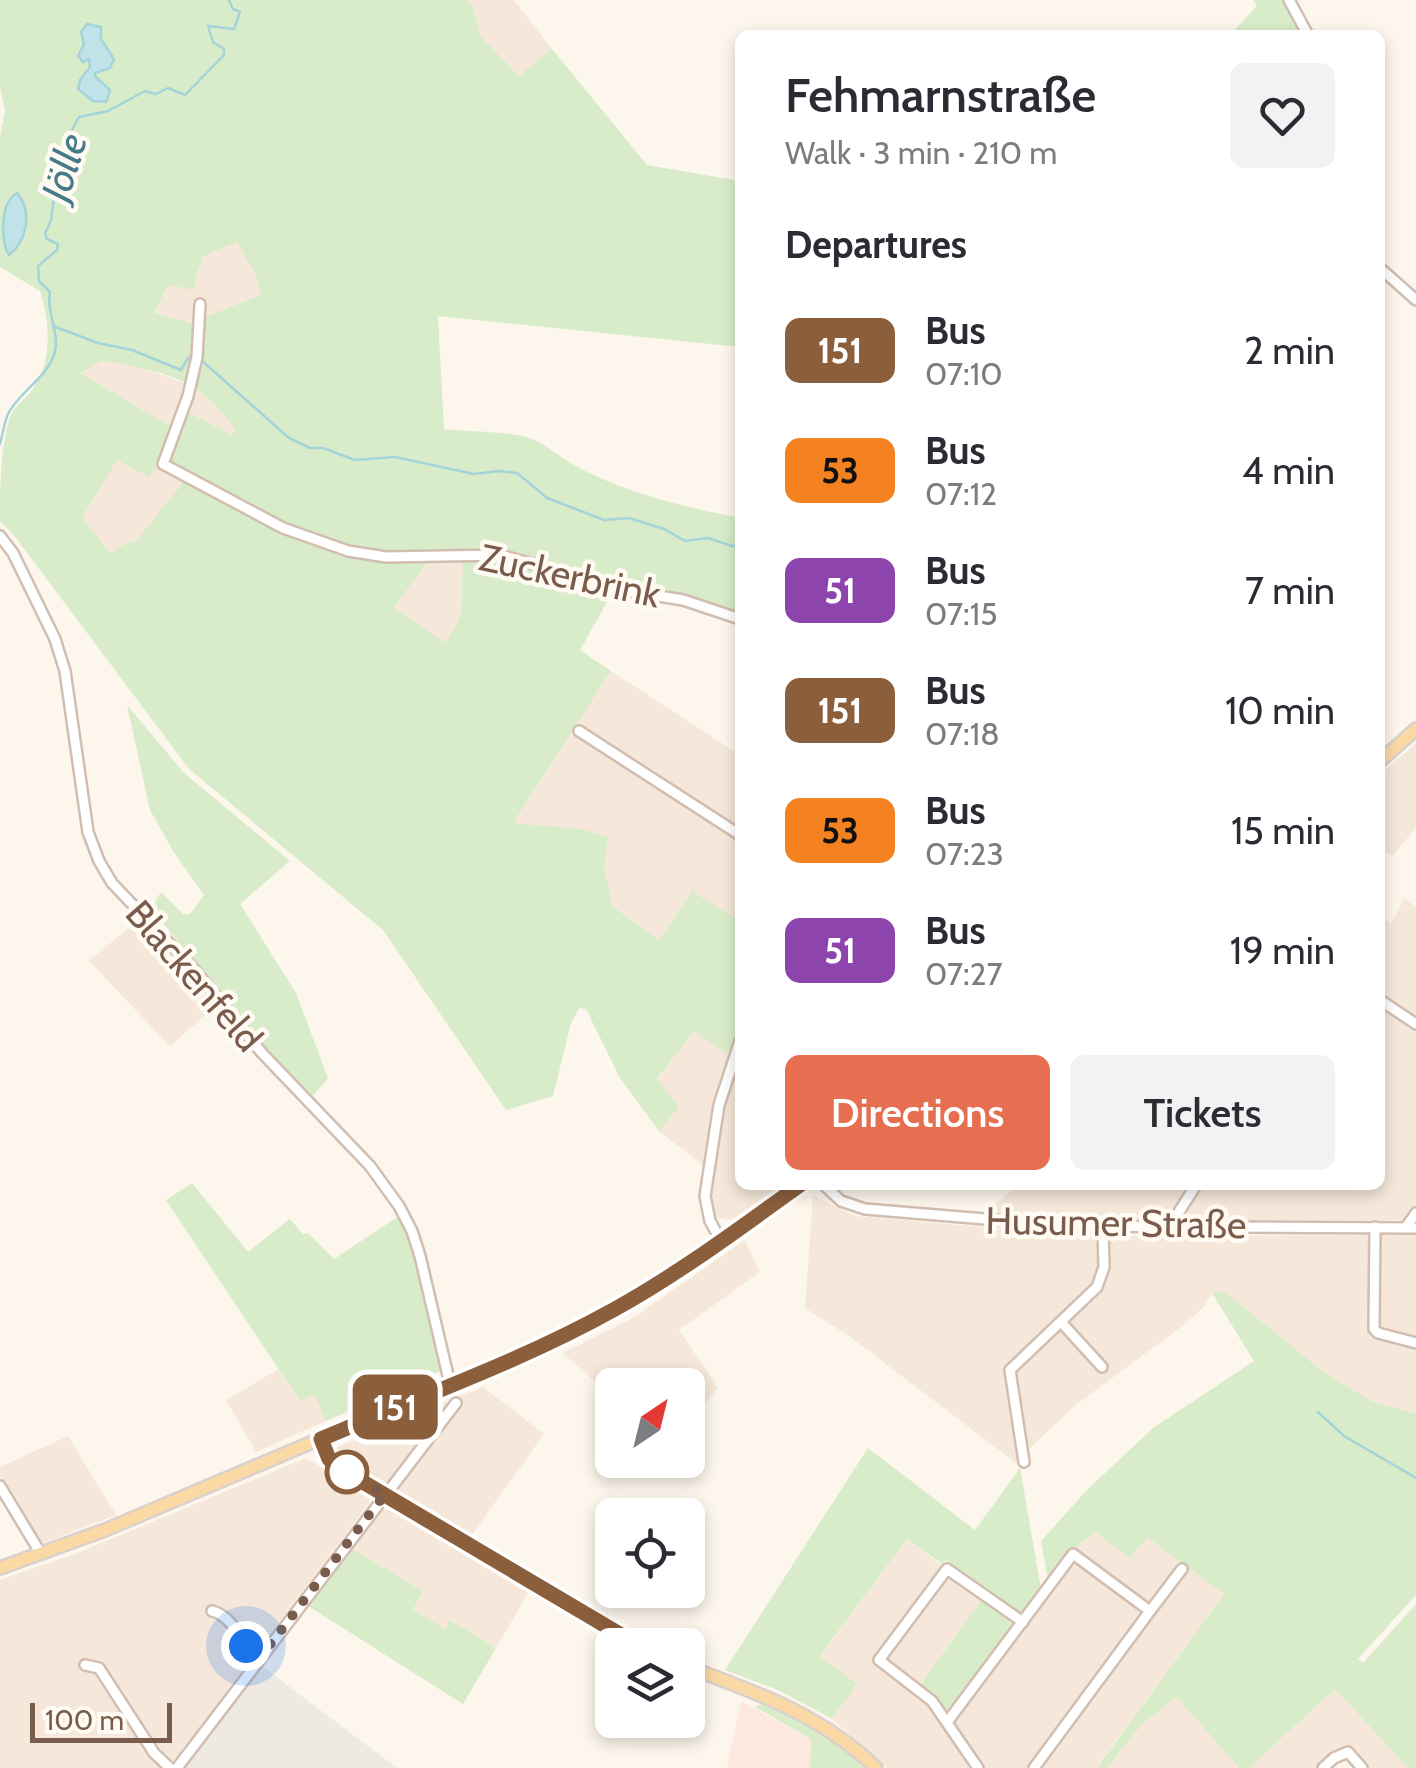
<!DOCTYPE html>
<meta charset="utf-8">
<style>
:root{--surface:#fff;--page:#f2f2f3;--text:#2b2b33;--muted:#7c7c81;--accent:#e76f51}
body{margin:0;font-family:Cabin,sans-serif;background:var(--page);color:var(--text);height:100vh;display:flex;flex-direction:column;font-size:38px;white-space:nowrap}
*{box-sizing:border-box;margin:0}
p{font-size:32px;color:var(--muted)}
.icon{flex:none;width:55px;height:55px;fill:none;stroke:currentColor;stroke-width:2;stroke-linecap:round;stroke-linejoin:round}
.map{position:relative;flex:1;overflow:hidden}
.details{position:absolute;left:735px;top:30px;width:650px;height:1160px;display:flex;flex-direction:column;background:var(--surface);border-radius:15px;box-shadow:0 5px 15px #0003}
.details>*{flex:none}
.badge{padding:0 20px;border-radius:15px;font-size:35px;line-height:65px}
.needle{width:65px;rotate:35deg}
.controls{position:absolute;left:595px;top:1368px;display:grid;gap:20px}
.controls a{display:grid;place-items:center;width:110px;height:110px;border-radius:15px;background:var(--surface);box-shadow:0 5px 15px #0003;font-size:50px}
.scale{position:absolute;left:30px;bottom:25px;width:142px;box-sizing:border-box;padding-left:10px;border:5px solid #7a5c4d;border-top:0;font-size:28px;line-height:35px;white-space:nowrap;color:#7a5c4d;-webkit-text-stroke:8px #fffaf3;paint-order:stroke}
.you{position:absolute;width:50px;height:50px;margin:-25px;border:8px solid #fff;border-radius:50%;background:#1a73e8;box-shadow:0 0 0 15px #1a73e833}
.map>.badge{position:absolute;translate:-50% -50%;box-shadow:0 0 0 5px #fff}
h2{padding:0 50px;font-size:38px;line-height:90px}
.round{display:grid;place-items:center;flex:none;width:105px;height:105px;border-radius:15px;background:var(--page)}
.headline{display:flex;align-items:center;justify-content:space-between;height:170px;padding:0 50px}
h1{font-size:48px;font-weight:600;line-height:75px}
.cta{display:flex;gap:20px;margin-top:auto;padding:20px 50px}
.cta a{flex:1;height:115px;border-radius:15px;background:var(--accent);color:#fff;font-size:40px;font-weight:600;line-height:115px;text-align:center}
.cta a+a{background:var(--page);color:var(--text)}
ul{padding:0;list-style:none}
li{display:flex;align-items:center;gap:30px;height:120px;padding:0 50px}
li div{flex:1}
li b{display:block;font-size:38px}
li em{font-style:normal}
li .badge{min-width:110px;font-weight:700;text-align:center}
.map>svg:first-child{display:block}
.residential{fill:#f5e8da}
.commercial{fill:#fde8e0}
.industrial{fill:#efe9e4}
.green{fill:#d8ecc9;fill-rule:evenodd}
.water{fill:#bfe3e8;stroke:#a5d3da;stroke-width:2.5}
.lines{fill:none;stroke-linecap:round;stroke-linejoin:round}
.stream{stroke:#a5d3da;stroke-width:2.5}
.minor-casing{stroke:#d1beb0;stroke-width:14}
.major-casing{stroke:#dad1cd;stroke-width:16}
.minor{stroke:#fff;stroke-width:9}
.major{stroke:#fbd9a5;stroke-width:11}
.line-casing{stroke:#fff;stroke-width:22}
.line{stroke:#8b5e3c;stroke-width:15}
.walk{stroke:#7a5c4d;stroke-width:10;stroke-dasharray:0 18}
.stop-dot{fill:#fff;stroke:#8b5e3c;stroke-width:5}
.labels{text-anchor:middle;stroke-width:9;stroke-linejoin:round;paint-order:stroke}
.street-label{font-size:38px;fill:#7a5c4d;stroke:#fffaf3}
.water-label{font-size:40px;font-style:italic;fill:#437c86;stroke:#fffaf3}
</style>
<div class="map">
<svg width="1416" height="1768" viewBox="0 0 1416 1768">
<rect width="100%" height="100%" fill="#fdf6ec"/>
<!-- residential -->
<g class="residential">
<path d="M467,0H514L552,49L519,77L480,36L474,10Z"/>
<path d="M238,242L256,275L261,296L191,323L155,314L168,285L195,280L204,256Z"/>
<path d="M102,361L132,364L187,384L200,390L236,428L232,435L172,427L79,372Z"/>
<path d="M117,460L159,462L185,480L136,541L127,542L110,553L82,518Z"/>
<path d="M430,558H463L461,615L446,643L394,608Z"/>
<path d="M611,671L740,755V921L693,892L660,941L612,906L604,866L512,824Z"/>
<path d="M1416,743V828L1392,856L1380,848V775Z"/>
<path d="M1404,898L1416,907V1220H1091L984,1214L1018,1185H1380V915L1391,924Z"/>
<path d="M138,920L215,1007L170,1046L89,961Z"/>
<path d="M695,1030L728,1054L733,1070L740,1068V1185H783L737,1218L727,1220L716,1217L710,1206L713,1170L705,1167L659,1131L679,1107L657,1080Z"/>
<path d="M813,1195L855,1216L1089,1236L1416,1235V1414L1371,1401L1321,1370L1224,1292L1212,1294L1203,1308L1181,1327L1073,1407L1020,1458V1466L849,1336L805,1308Z"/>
<path d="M745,1240L760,1272L679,1330L718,1388L688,1424V1385H612V1397L563,1353L633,1318Z"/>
<path d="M279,1369L300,1400L314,1393L326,1421L256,1452L226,1400Z"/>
<path d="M483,1387L544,1434L471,1536L339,1456L337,1447Z"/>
<path d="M68,1436L116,1515L41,1544L0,1476V1467Z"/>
<path d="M306,1458L369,1495L370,1502L168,1768H0V1580L75,1554Z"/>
<path d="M389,1509L526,1590L527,1595L496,1648L451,1620L445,1629L412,1608L423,1591L352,1549L380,1511Z"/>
<path d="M1095,1532L1147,1537L1224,1594L1099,1764L1100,1768H887L832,1719L857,1684L820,1657L907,1539L983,1598L915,1691L931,1706L945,1728L955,1721L1051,1591L1048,1580L1070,1551Z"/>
<path d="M1335,1689L1408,1768H1357L1339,1749L1318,1768H1249Z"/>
<path d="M1177,1696L1239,1768H1107L1144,1722Z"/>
</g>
<!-- commercial -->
<path class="commercial" d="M741,1701L811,1739L810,1768H727Z"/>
<!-- industrial -->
<path class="industrial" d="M262,1666L397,1768H185Z"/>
<!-- green -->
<g class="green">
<path d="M0,0H467L474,10L480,36L519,76L552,49L647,165L740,181V347L438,316L444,429C469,432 497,431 522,436C545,441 562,460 583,470C633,495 686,507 740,518V615L675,594L621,587L611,595L580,650L611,671L513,823L581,829L608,837L604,866L612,906L659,940L692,891L740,921V1029L728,1054L694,1031L657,1079L679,1107L659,1131L620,1078L586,1009L579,1008L571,1023L553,1096L506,1110L383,930L189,769L16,538L0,521C0,486 0,453 9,420C13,406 25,400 33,389C53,359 50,324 40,291L0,267V137L5,111L0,87ZM237,242L256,275L261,295L191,323L155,313L168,285L195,290V280L204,256ZM102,361C128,363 183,376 202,393C214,403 225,417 236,429L231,435L187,412L180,430L172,427L80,373ZM117,460L149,477L159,463L185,480L136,541L127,542L110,553L82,518ZM430,558L463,559L461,615L446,643L394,608Z"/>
<path d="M1253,0H1283L1302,35H1230L1257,6Z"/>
<path d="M127,705L184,773L290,861L240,904L296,993L328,1078L313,1096L267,1050L158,917L155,902L161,892L183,914H190L204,895L173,851L150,810Z"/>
<path d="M192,1183L248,1252L290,1219L303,1234L308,1233L334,1259L399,1216L408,1231L441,1371L326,1421L314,1394L300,1401L166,1200Z"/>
<path d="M1225,1292L1321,1370L1371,1401L1416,1414V1595L1358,1659L1363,1663L1416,1604V1768H1408L1335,1689L1249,1768H1239L1177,1697L1144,1722L1107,1768H1100L1099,1765L1224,1594L1147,1537L1130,1558L1095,1532L1070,1551L1048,1580L1041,1541L1087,1490L1153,1428L1254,1361L1212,1293Z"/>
<path d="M868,1448L975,1530L1020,1468L1041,1589L1026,1611L1017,1612L946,1560L942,1564L907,1539L820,1656L857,1684L832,1719L778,1690L725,1670Z"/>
<path d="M352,1549L423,1591L413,1609L445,1629L450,1620L496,1648L463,1704L308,1606Z"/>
<path d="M983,1598L1008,1617L1014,1627L953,1711L944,1709L919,1686Z"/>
<path d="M765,1702L816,1727L868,1768H810L811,1739L755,1707Z"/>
</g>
<!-- water -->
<g class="water">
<path d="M87,24L101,27V39L114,59L110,68L95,73V76L110,90L106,102L93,101L78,89L80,80L90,67L89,59L83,62L78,56L84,44L81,32Z"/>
<path d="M17,193C33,211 27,241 9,255C0,241 0,202 17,193Z"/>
</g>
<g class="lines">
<!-- stream -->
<g class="stream">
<path d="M53,326L98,343L132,350L181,370L188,358L192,356"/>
<path d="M201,360L289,438L310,448H323L355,460L395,457L474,474L498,471L517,473L547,498L604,520L629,518L664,529L685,541L708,538L732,546L740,545"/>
<path d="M0,444C3,434 4,421 9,412C21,391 45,379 54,355C61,333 46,314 50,292L39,281L38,266L57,250L58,244L47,239L45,234L51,220L55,192L50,185L58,175L60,156L68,149V138L79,117L108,111L145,91L156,94L168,88L185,95L224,55V49L213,42L208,26L234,29L240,12L233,9L229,0"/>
<path d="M1318,1412L1344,1436L1416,1478"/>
</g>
<defs>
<g id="minor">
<path d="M1289,0L1308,35"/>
<path d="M1380,268L1416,300"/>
<path d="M200,304L197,357L188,396L163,464L283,528L348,551L386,557L500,555L537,565L586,584L683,600L740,619"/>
<path d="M0,536L13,553L55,639L65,671L88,832L99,861L112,883L193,968L262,1053L370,1166L399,1206L412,1231L420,1256L450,1384"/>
<path d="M579,731L740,835"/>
<path d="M1380,1000L1416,1024"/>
<path d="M824,1185L841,1201L865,1209L1070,1226L1416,1228"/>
<path d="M1170,1226L1196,1185"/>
<path d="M1375,1227L1374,1329L1378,1333L1416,1343"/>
<path d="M1406,1227L1416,1213"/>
<path d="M721,1241L710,1221L705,1196L719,1105L740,1041"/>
<path d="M1061,1322L1102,1367"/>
<path d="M1024,1462L1010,1370L1097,1287L1104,1267L1103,1226"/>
<path d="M0,1486L41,1554"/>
<path d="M212,1611C234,1616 242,1646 260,1659"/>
<path d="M1150,1611L1182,1569"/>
<path d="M85,1665L99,1668L154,1753L170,1768"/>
<path d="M948,1721L1073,1554L1150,1611L1034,1768"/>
<path d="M177,1768L456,1403"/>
<path d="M978,1768L932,1701L879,1660L947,1569L1023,1622"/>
<path d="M1323,1768L1334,1758L1348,1752L1362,1768"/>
</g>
<g id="major">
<path d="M1380,761L1416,729"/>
<path d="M321,1439L329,1459L336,1465L638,1645"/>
<path d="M0,1568L105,1530L556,1339C644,1296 721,1241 800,1185"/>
<path d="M688,1667C756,1692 823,1716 876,1768"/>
</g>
</defs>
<!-- minor casing -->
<use href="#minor" class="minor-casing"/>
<!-- major casing -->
<use href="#major" class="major-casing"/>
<!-- minor -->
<use href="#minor" class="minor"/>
<!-- major -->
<use href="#major" class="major"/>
</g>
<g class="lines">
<defs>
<path id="line" d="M638,1645L336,1466L329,1459L321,1439C419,1397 522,1361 615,1309C680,1273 740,1228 800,1185"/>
</defs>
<!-- line casing -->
<use href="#line" class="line-casing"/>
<!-- line -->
<use href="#line" class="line"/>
<!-- walk -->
<path class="walk" d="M246,1646L260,1658L385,1494L336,1466L347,1472"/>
</g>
<!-- markers -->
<circle class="stop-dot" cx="347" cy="1472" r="20"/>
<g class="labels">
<!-- street labels -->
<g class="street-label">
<text transform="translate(570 576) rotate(12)" y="13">Zuckerbrink</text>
<text transform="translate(194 976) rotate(49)" y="13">Blackenfeld</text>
<text transform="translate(1116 1223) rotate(1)" y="13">Husumer Straße</text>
</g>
<!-- water labels -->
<g class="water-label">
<text transform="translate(64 167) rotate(-73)" y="14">Jölle</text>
</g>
</g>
</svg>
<div class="controls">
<a><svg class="needle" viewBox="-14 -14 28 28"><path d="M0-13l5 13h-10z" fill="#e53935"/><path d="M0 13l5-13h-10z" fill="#7c7c81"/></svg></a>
<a><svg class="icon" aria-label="locate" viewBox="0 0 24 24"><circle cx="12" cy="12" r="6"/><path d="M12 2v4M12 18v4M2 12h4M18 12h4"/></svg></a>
<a><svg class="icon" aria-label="layers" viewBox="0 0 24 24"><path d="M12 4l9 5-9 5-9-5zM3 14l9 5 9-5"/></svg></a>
</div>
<div class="scale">100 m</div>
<div class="you" style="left:246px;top:1646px"></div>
<b class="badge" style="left:395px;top:1407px;background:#8b5e3c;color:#fff">151</b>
<section class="details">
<div class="headline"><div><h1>Fehmarnstraße</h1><p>Walk · 3 min · 210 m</p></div><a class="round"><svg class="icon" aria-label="heart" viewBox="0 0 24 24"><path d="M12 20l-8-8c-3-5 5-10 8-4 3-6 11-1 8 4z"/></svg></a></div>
<h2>Departures</h2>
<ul>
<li><span class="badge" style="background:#8b5e3c;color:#fff">151</span><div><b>Bus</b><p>07:10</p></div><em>2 min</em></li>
<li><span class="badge" style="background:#f58220;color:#111">53</span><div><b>Bus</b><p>07:12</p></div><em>4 min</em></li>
<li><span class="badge" style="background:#8e44ad;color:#fff">51</span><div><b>Bus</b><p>07:15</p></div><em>7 min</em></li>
<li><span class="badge" style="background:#8b5e3c;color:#fff">151</span><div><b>Bus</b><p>07:18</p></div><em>10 min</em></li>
<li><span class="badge" style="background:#f58220;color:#111">53</span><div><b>Bus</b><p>07:23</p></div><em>15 min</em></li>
<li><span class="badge" style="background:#8e44ad;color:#fff">51</span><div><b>Bus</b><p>07:27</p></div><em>19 min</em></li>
</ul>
<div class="cta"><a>Directions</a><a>Tickets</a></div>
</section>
</div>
